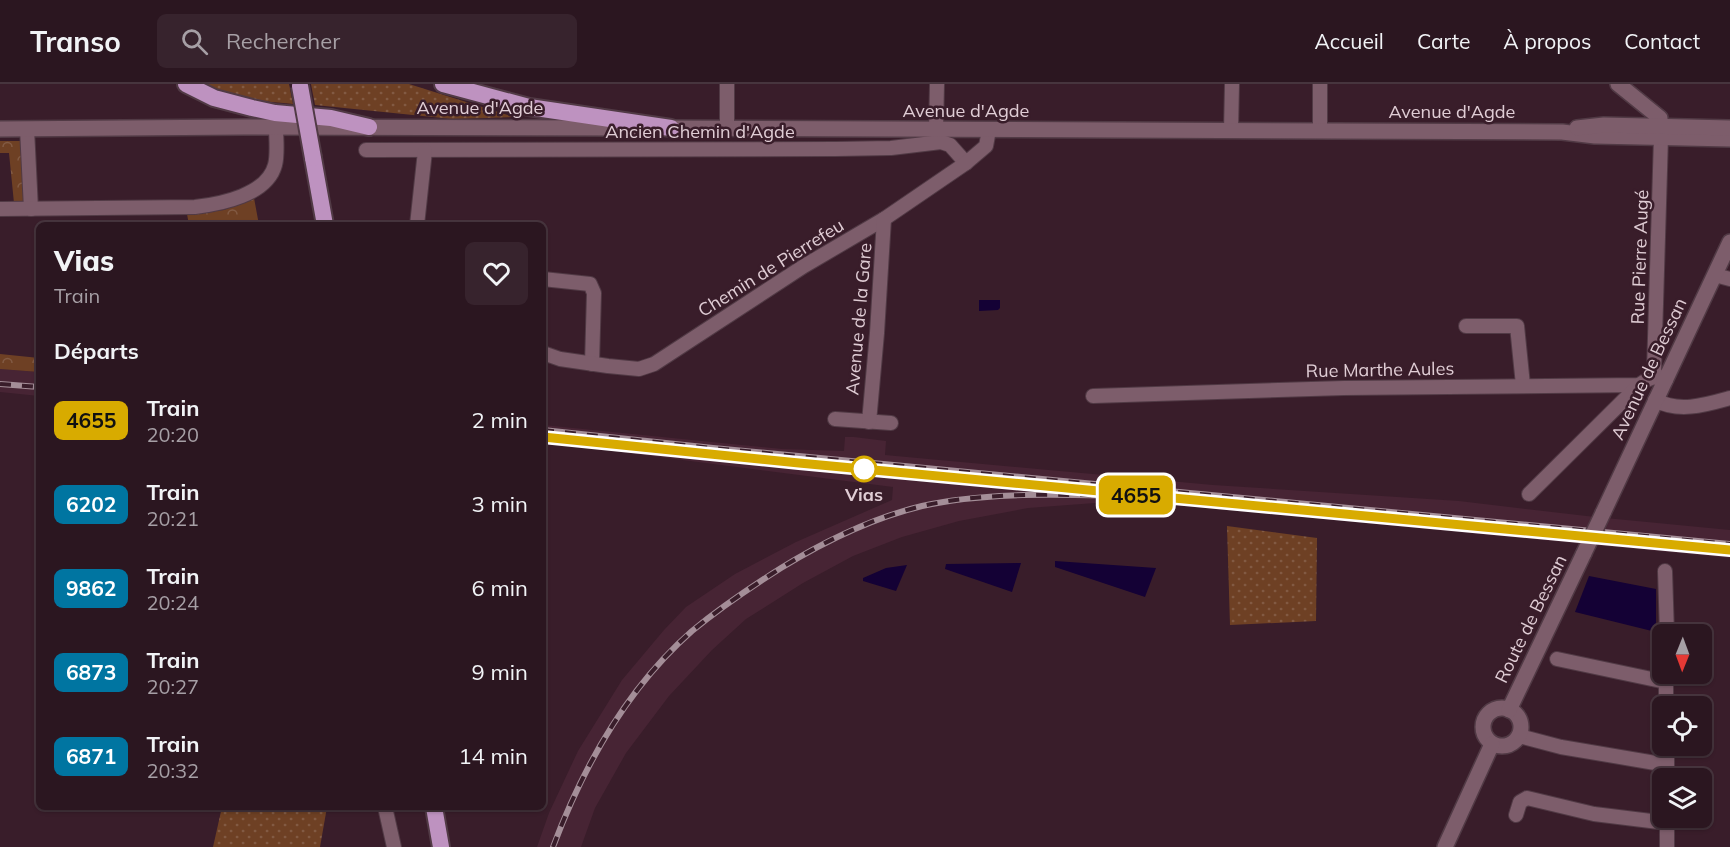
<!DOCTYPE html>
<html lang="fr">
<meta charset="utf-8">
<style>
:root{--surface:#2b1620;--page:#37232d;--text:#f1f3f6;--muted:#a69fa5;--line:#47353e}
body{margin:0;font-family:Mulish,sans-serif;background:var(--page);color:var(--text);height:100vh;display:flex;flex-direction:column;font-size:22px;white-space:nowrap}
*{box-sizing:border-box;margin:0}
p{font-size:20px;color:var(--muted)}
.icon{flex:none;width:33px;height:33px;fill:none;stroke:currentColor;stroke-width:2;stroke-linecap:round;stroke-linejoin:round}
.map{position:relative;flex:1;overflow:hidden}
.panel{position:absolute;left:36px;top:138px;width:510px;height:588px;display:flex;flex-direction:column;background:var(--surface);border-radius:9px;box-shadow:0 2px 4px #0004,0 0 0 2px var(--line)}
.panel>*{flex:none}
.badge{padding:0 12px;border-radius:9px;font-size:21px;line-height:39px}
.needle{width:39px;rotate:181deg}
.controls{position:absolute;left:1652px;top:540px;display:grid;gap:12px}
.controls a{display:grid;place-items:center;width:60px;height:60px;border-radius:9px;background:var(--surface);box-shadow:0 2px 4px #0004,0 0 0 2px var(--line);font-size:30px}
.map>.badge{position:absolute;translate:-50% -50%;box-shadow:0 0 0 3px #fff}
h2{padding:0 18px;font-size:22px;line-height:54px}
.round{display:grid;place-items:center;flex:none;width:63px;height:63px;border-radius:9px;background:var(--page)}
.summary{display:flex;align-items:center;justify-content:space-between;height:102px;padding:0 18px}
h1{font-size:28px;font-weight:800;line-height:45px}
ul{padding:0;list-style:none}
li{display:flex;align-items:center;gap:18px;height:84px;padding:0 18px}
li div{flex:1}
li b{display:block;font-size:22px}
li em{font-style:normal}
li .badge{min-width:66px;font-weight:700;text-align:center}
header{display:flex;align-items:center;gap:36px;box-sizing:border-box;height:84px;padding:0 30px;background:var(--surface);border-bottom:2px solid var(--line)}
header strong{font-size:28px}
nav{display:flex;gap:33px;margin-inline-start:auto;font-size:21px}
.search{width:420px;height:54px;background:var(--page);display:flex;align-items:center;gap:15px;box-sizing:border-box;padding:0 21px;border-radius:9px;color:var(--muted);font-size:22px}
.map>svg:first-child{display:block}
.built{fill:#472434}
.grass{fill:url(#grass-dots)}
.forest{fill:url(#forest-crowns)}
.water{fill:#140135}
.lines{fill:none;stroke-linecap:round;stroke-linejoin:round}
.minor-casing{stroke:#513a45;stroke-width:16}
.tertiary-casing{stroke:#513a45;stroke-width:18}
.secondary-casing{stroke:#513a45;stroke-width:18}
.trunk-casing{stroke:#513a45;stroke-width:20}
.minor{stroke:#7d5d6b;stroke-width:14}
.tertiary{stroke:#7d5d6b;stroke-width:15}
.secondary{stroke:#7d5d6b;stroke-width:15}
.trunk{stroke:#be92c0;stroke-width:16}
.rail-casing{stroke:#a48e98;stroke-width:6}
.rail{stroke:#391d2a;stroke-width:4;stroke-dasharray:11;stroke-linecap:butt}
.tertiary-bridge-casing{stroke:#513a45;stroke-width:18;stroke-linecap:butt}
.trunk-bridge-casing{stroke:#513a45;stroke-width:20;stroke-linecap:butt}
.tertiary-bridge{stroke:#7d5d6b;stroke-width:15}
.trunk-bridge{stroke:#be92c0;stroke-width:16}
.line-casing{stroke:#fff;stroke-width:14}
.line{stroke:#d8ab00;stroke-width:9}
.stop-dot{fill:#fff;stroke:#d8ab00;stroke-width:3}
.labels{text-anchor:middle;stroke-width:5;stroke-linejoin:round;paint-order:stroke}
.street-label{font-size:18px;fill:#e0cdd5;stroke:#391d2a}
.stop-label{font-size:18px;font-weight:bold;fill:#e0cdd5;stroke:#391d2a}
</style>
<header>
<strong>Transo</strong>
<div class="search"><svg class="icon" aria-label="search" viewBox="0 0 24 24"><circle cx="10" cy="10" r="6"/><path d="M15 15l6 6"/></svg>Rechercher</div>
<nav><a>Accueil</a><a>Carte</a><a>À propos</a><a>Contact</a></nav>
</header>
<div class="map">
<svg width="1730" height="763" viewBox="0 0 1730 763">
<defs>
<pattern id="grass-dots" width="8" height="8" patternUnits="userSpaceOnUse" patternTransform="scale(1.5)"><rect width="8" height="8" fill="#6e4024"/><path d="M2 2h.1M6 6h.1" fill="none" stroke="#825a43" stroke-width="1.8" stroke-linecap="round"/></pattern>
<pattern id="forest-crowns" width="20" height="18" patternUnits="userSpaceOnUse" patternTransform="scale(1.5)"><rect width="20" height="18" fill="#6e4024"/><path d="M2 6a3 3 0 1 1 6 0M12 15a3 3 0 1 1 6 0" fill="none" stroke="#825a43"/></pattern>
</defs>
<rect width="100%" height="100%" fill="#391d2a"/>
<!-- built -->
<g class="built">
<path d="M0,285L39,288V312L0,308Z"/>
<path d="M543,341L782,365L844,367L845,353H854L886,357L885,371L1213,401L1459,417L1595,433L1730,446V474L1164,420L1095,419L1028,424L959,437L902,453L853,472L803,499L746,535L712,566L669,612L626,669L595,724L581,763H537L549,729L578,667L622,596L664,546L686,523L735,490L796,458L892,416L893,403L543,358Z"/>
</g>
<!-- grass -->
<g class="grass">
<path d="M203,0H289L293,20C263,17 228,17 203,0Z"/>
<path d="M311,0H409L514,33L452,35L315,21Z"/>
<path d="M1227,442L1317,454L1316,537L1230,541Z"/>
<path d="M222,723H327L320,763H213Z"/>
</g>
<!-- forest -->
<g class="forest">
<path d="M0,57H24L27,120L14,119L9,69H0Z"/>
<path d="M254,114L259,141H189L187,130L224,126Z"/>
<path d="M0,270L39,274V288L0,285Z"/>
</g>
<!-- water -->
<g class="water">
<path d="M979,216H1000V224L998,226L979,227Z"/>
<path d="M1055,477L1156,484L1145,513L1055,483Z"/>
<path d="M1021,479L1012,508L945,485L946,480Z"/>
<path d="M907,481L896,507L863,497V494L886,484Z"/>
<path d="M1589,492L1656,505V548L1575,528Z"/>
</g>
<g class="lines">
<defs>
<g id="minor">
<path d="M27,45L31,125"/>
<path d="M727,45V0"/>
<path d="M936,46L937,0"/>
<path d="M1231,47L1232,0"/>
<path d="M1320,47V0"/>
<path d="M366,66L836,65L891,64L941,58L950,61L966,79"/>
<path d="M0,125L195,123C221,120 267,111 275,81C278,70 276,54 276,43"/>
<path d="M417,141L425,67"/>
<path d="M1715,191L1730,195"/>
<path d="M543,195L590,200L594,209L592,280"/>
<path d="M1466,242H1517L1523,301"/>
<path d="M543,269L560,275L608,282L639,285L654,280L804,182L884,135L966,79L986,62L989,46"/>
<path d="M1657,292L1654,287L1661,53"/>
<path d="M1093,312L1344,304L1639,301C1649,294 1654,291 1666,296"/>
<path d="M1655,316C1679,329 1705,321 1730,314"/>
<path d="M835,335L891,339"/>
<path d="M869,338L877,249L884,135"/>
<path d="M1529,410L1639,301"/>
<path d="M1665,487L1667,550"/>
<path d="M1557,575L1666,598"/>
<path d="M1666,622V590"/>
<path d="M1519,652L1561,663L1667,681"/>
<path d="M1667,662V694"/>
<path d="M385,723L394,763"/>
<path d="M1516,731L1520,718L1527,714L1594,730L1667,739"/>
<path d="M1667,763V734"/>
</g>
<g id="tertiary">
<path d="M1618,0L1660,34V42"/>
<path d="M1603,429L1730,158"/>
<circle cx="1502" cy="643" r="19"/>
<path d="M1509,626L1584,469"/>
<path d="M1445,763L1492,660"/>
</g>
<g id="secondary">
<path d="M660,44L1562,48L1595,52L1730,55"/>
<path d="M1577,44L1604,41L1730,44"/>
<path d="M0,45L244,43L636,44"/>
</g>
<g id="trunk">
<path d="M186,0L214,14L252,24L275,29L331,34L369,43"/>
<path d="M443,0L529,23L671,44"/>
<path d="M313,74L325,141"/>
<path d="M434,723L441,763"/>
</g>
</defs>
<!-- minor casing -->
<use href="#minor" class="minor-casing"/>
<!-- tertiary casing -->
<use href="#tertiary" class="tertiary-casing"/>
<!-- secondary casing -->
<use href="#secondary" class="secondary-casing"/>
<!-- trunk casing -->
<use href="#trunk" class="trunk-casing"/>
<!-- minor -->
<use href="#minor" class="minor"/>
<!-- tertiary -->
<use href="#tertiary" class="tertiary"/>
<!-- secondary -->
<use href="#secondary" class="secondary"/>
<!-- trunk -->
<use href="#trunk" class="trunk"/>
<defs>
<g id="rail">
<path d="M0,300L39,303"/>
<path d="M543,346L713,364L1730,460"/>
<path d="M553,763C583,683 627,604 692,547C720,524 751,503 781,484C825,457 872,434 922,422C988,407 1064,411 1131,412"/>
</g>
</defs>
<!-- rail casing -->
<use href="#rail" class="rail-casing"/>
<!-- rail -->
<use href="#rail" class="rail"/>
<defs>
<path id="tertiary-bridge" d="M1584,469L1603,429"/>
<path id="trunk-bridge" d="M300,2L313,74"/>
</defs>
<!-- tertiary-bridge casing -->
<use href="#tertiary-bridge" class="tertiary-bridge-casing"/>
<!-- trunk-bridge casing -->
<use href="#trunk-bridge" class="trunk-bridge-casing"/>
<!-- tertiary-bridge -->
<use href="#tertiary-bridge" class="tertiary-bridge"/>
<!-- trunk-bridge -->
<use href="#trunk-bridge" class="trunk-bridge"/>
</g>
<g class="lines">
<defs>
<path id="line" d="M543,353L799,379L1730,466"/>
</defs>
<!-- line casing -->
<use href="#line" class="line-casing"/>
<!-- line -->
<use href="#line" class="line"/>
</g>
<!-- markers -->
<circle class="stop-dot" cx="864" cy="385" r="12"/>
<g class="labels">
<!-- street labels -->
<g class="street-label">
<text x="480" y="30">Avenue d'Agde</text>
<text x="966" y="33">Avenue d'Agde</text>
<text x="1452" y="34">Avenue d'Agde</text>
<text x="700" y="54">Ancien Chemin d'Agde</text>
<text transform="translate(1640 173) rotate(-88)" y="6">Rue Pierre Augé</text>
<text transform="translate(771 184) rotate(-32)" y="6">Chemin de Pierrefeu</text>
<text transform="translate(859 235) rotate(-85)" y="6">Avenue de la Gare</text>
<text transform="translate(1649 285) rotate(-65)" y="6">Avenue de Bessan</text>
<text transform="translate(1380 286) rotate(-1)" y="6">Rue Marthe Aules</text>
<text transform="translate(1531 535) rotate(-64)" y="6">Route de Bessan</text>
</g>
<!-- stop labels -->
<g class="stop-label">
<text x="864" y="417">Vias</text>
</g>
</g>
</svg>
<div class="controls">
<a><svg class="needle" viewBox="-14 -14 28 28"><path d="M0-13l5 13h-10z" fill="#e53935"/><path d="M0 13l5-13h-10z" fill="#a69fa5"/></svg></a>
<a><svg class="icon" aria-label="locate" viewBox="0 0 24 24"><circle cx="12" cy="12" r="6"/><path d="M12 2v4M12 18v4M2 12h4M18 12h4"/></svg></a>
<a><svg class="icon" aria-label="layers" viewBox="0 0 24 24"><path d="M12 4l9 5-9 5-9-5zM3 14l9 5 9-5"/></svg></a>
</div>
<b class="badge" style="left:1136px;top:411px;background:#d8ab00;color:#111">4655</b>
<section class="panel">
<div class="summary"><div><h1>Vias</h1><p>Train</p></div><a class="round"><svg class="icon" aria-label="heart" viewBox="0 0 24 24"><path d="M12 20l-8-8c-3-5 5-10 8-4 3-6 11-1 8 4z"/></svg></a></div>
<h2>Départs</h2>
<ul>
<li><span class="badge" style="background:#d8ab00;color:#111">4655</span><div><b>Train</b><p>20:20</p></div><em>2 min</em></li>
<li><span class="badge" style="background:#0075a1;color:#fff">6202</span><div><b>Train</b><p>20:21</p></div><em>3 min</em></li>
<li><span class="badge" style="background:#0075a1;color:#fff">9862</span><div><b>Train</b><p>20:24</p></div><em>6 min</em></li>
<li><span class="badge" style="background:#0075a1;color:#fff">6873</span><div><b>Train</b><p>20:27</p></div><em>9 min</em></li>
<li><span class="badge" style="background:#0075a1;color:#fff">6871</span><div><b>Train</b><p>20:32</p></div><em>14 min</em></li>
</ul>
</section>
</div>
